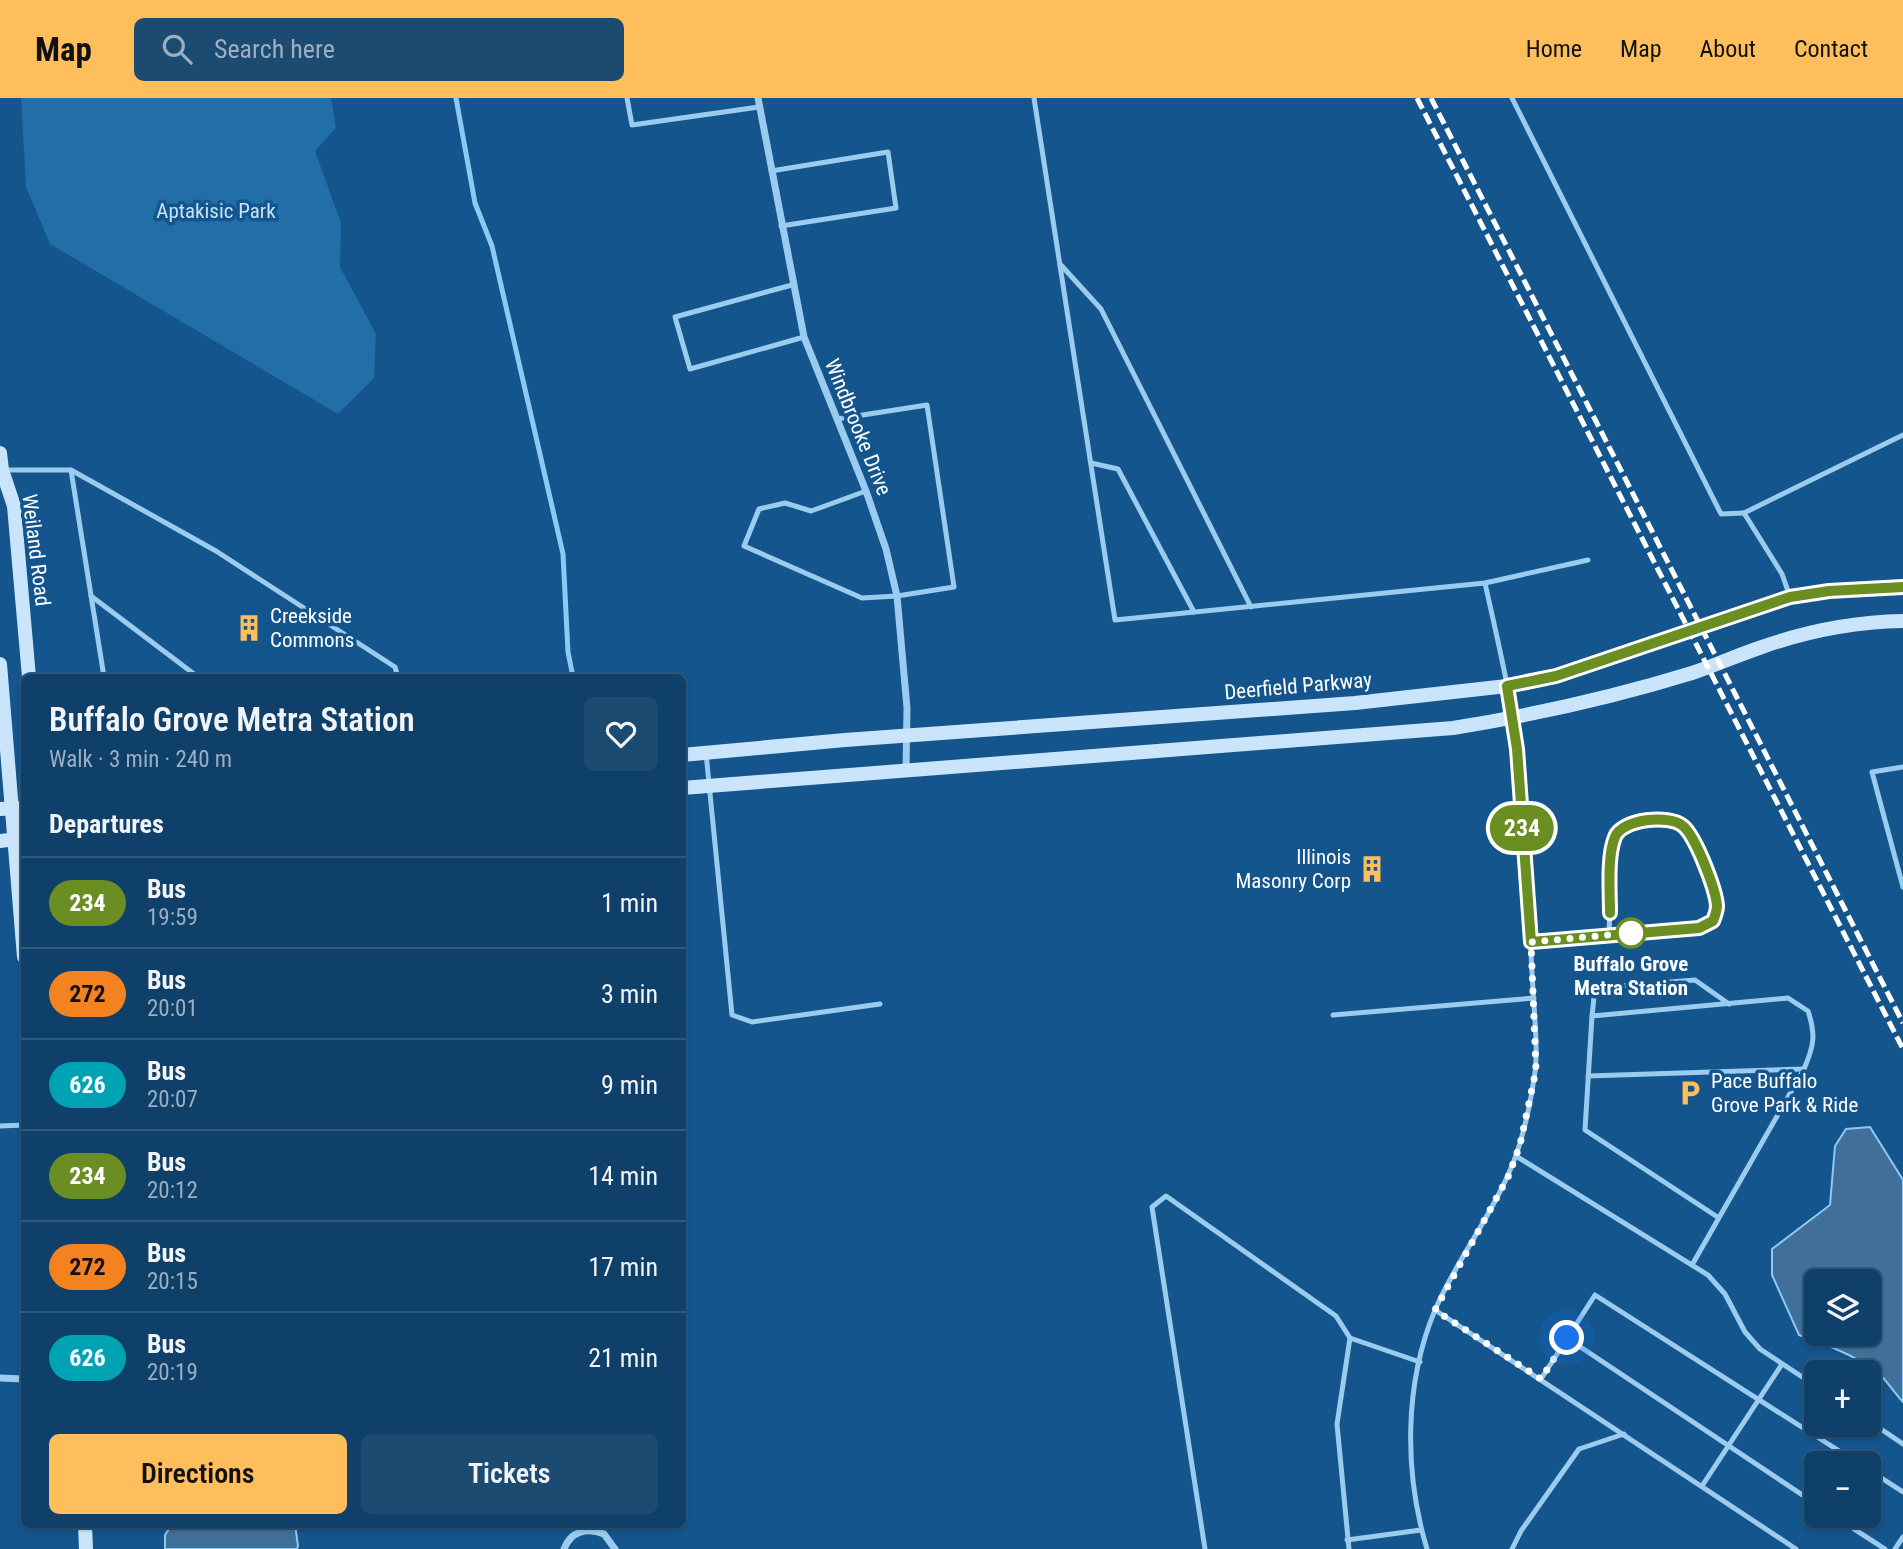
<!DOCTYPE html>
<meta charset="utf-8">
<style>
:root{--surface:#0e4069;--page:#1c4b71;--text:#f1f3f6;--muted:#9bafc0;--line:#2e597d;--accent:#ffbe5c}
body{margin:0;font-family:"Roboto Condensed",sans-serif;background:var(--page);color:var(--text);height:100vh;display:flex;flex-direction:column;font-size:26px;white-space:nowrap}
*{box-sizing:border-box;margin:0}
p{font-size:23px;color:var(--muted)}
.icon{flex:none;width:38px;height:38px;fill:none;stroke:currentColor;stroke-width:2;stroke-linecap:round;stroke-linejoin:round}
.map{position:relative;flex:1;overflow:hidden}
.sheet{position:absolute;left:21px;top:576px;width:665px;height:854px;display:flex;flex-direction:column;background:var(--surface);border-radius:10px;box-shadow:0 2px 5px #0004,0 0 0 2px var(--line)}
.sheet>*{flex:none}
.badge{padding:0 14px;border-radius:23px;font-size:24px;line-height:46px}
.tools{position:absolute;left:1804px;top:1171px;display:grid;gap:14px}
.tools a{display:grid;place-items:center;width:77px;height:77px;border-radius:10px;background:var(--surface);box-shadow:0 2px 5px #0004,0 0 0 2px var(--line);font-size:35px}
.you{position:absolute;width:35px;height:35px;margin:-18px;border:5px solid #fff;border-radius:50%;background:#1a73e8;box-shadow:0 0 0 10px #1a73e833}
.map>.badge{position:absolute;translate:-50% -50%;box-shadow:0 0 0 4px #fff}
h2{padding:0 28px;font-size:26px;line-height:63px}
.round{display:grid;place-items:center;flex:none;width:74px;height:74px;border-radius:10px;background:var(--page)}
.headline{display:flex;align-items:center;justify-content:space-between;height:119px;padding:0 28px}
h1{font-size:33px;font-weight:600;line-height:52px}
.button{display:flex;gap:14px;margin-top:auto;padding:14px 28px}
.button a{flex:1;height:80px;border-radius:10px;background:var(--accent);color:#111;font-size:28px;font-weight:600;line-height:80px;text-align:center}
.button a+a{background:var(--page);color:var(--text)}
ul{padding:0;list-style:none}
li{display:flex;align-items:center;gap:21px;height:91px;padding:0 28px;border-top:2px solid var(--line)}
li div{flex:1}
li b{display:block;font-size:26px}
li em{font-style:normal}
li .badge{min-width:77px;font-weight:700;text-align:center}
header{display:flex;align-items:center;gap:42px;box-sizing:border-box;height:98px;padding:0 35px;background:var(--accent);color:#111}
header strong{font-size:33px}
nav{display:flex;gap:38px;margin-inline-start:auto;font-size:24px}
.search{width:490px;height:63px;background:var(--page);display:flex;align-items:center;gap:18px;box-sizing:border-box;padding:0 24px;border-radius:10px;color:var(--muted);font-size:26px}
.map>svg:first-child{display:block}
.green{fill:#226ea9}
.water{fill:#407099;stroke:#8ec8f4;stroke-width:2;fill-rule:evenodd}
.lines{fill:none;stroke-linecap:round;stroke-linejoin:round}
.stream{stroke:#8ec8f4;stroke-width:5}
.lane{stroke:#9ccbf0;stroke-width:5}
.street{stroke:#9ccbf0;stroke-width:7}
.secondary{stroke:#cae5fb;stroke-width:14}
.rail{stroke:#fff;stroke-width:5;stroke-dasharray:12 5;stroke-linecap:butt}
.line-casing{stroke:#fff;stroke-width:16}
.line{stroke:#6b8e23;stroke-width:10}
.walk{stroke:#fff;stroke-width:7;stroke-dasharray:0 12.6}
.stop-dot{fill:#fff;stroke:#6b8e23;stroke-width:3.5}
.labels{text-anchor:middle;stroke-width:7;stroke-linejoin:round;paint-order:stroke}
.park-label{font-size:21px;fill:#c3e3fc;stroke:#13558c}
.street-label{font-size:21px;fill:#fff;stroke:#13558c}
.poi-label{font-size:21px;fill:#fff;stroke:#13558c;text-anchor:start}
.stop-label{font-size:21px;font-weight:bold;fill:#fff;stroke:#13558c}
</style>
<header>
<strong>Map</strong>
<div class="search"><svg class="icon" aria-label="search" viewBox="0 0 24 24"><circle cx="10" cy="10" r="6"/><path d="M15 15l6 6"/></svg>Search here</div>
<nav><a>Home</a><a>Map</a><a>About</a><a>Contact</a></nav>
</header>
<div class="map">
<svg width="1903" height="1451" viewBox="0 0 1903 1451">
<rect width="100%" height="100%" fill="#13558c"/>
<!-- green -->
<path class="green" d="M21,0H331L336,30L315,53L341,125L340,169L376,236L374,280L338,316L50,146L26,89Z"/>
<!-- water -->
<g class="water">
<path d="M1870,1029L1903,1082V1304C1895,1296 1885,1280 1878,1275C1855,1257 1827,1247 1799,1237L1772,1177V1151L1830,1107L1835,1048L1846,1031ZM1816,1183H1869V1236H1816Z"/>
<path d="M172,1426H295L298,1448L297,1451H165V1437Z"/>
</g>
<g class="lines">
<!-- stream -->
<path class="stream" d="M456,0L475,105L492,148L563,456L568,554L573,579"/>
<!-- lane -->
<g class="lane">
<path d="M627,0L632,27L759,9"/>
<path d="M1034,0L1115,522L1485,485L1588,462"/>
<path d="M1512,0L1721,416L1744,415"/>
<path d="M771,73L888,54L896,110L781,128"/>
<path d="M1060,166L1101,211L1251,509"/>
<path d="M792,187L675,219L690,271L804,239"/>
<path d="M837,321L927,307L954,489L897,498L862,500L744,448L759,411L785,405L811,413L866,393"/>
<path d="M1091,365L1118,371L1194,514"/>
<path d="M5,372H71L104,579"/>
<path d="M71,372L216,453L395,569L398,579"/>
<path d="M1789,496L1782,476L1744,415L1903,337"/>
<path d="M91,498L198,579"/>
<path d="M706,655L732,917L752,924L880,906"/>
<path d="M1903,669L1872,674L1903,789"/>
<path d="M1531,844L1699,830L1713,823C1715,818 1717,813 1717,808C1717,792 1696,739 1684,728C1672,718 1639,720 1626,727C1617,732 1615,740 1612,749L1609,837"/>
<path d="M1333,917L1534,900"/>
<path d="M1592,918L1595,890L1695,882L1729,906"/>
<path d="M1588,978L1804,971"/>
<path d="M0,1028L24,1027"/>
<path d="M1516,1058L1708,1177L1725,1196L1745,1234L1760,1251L1816,1288"/>
<path d="M1692,1167L1804,971C1814,948 1816,937 1808,913L1788,900L1592,918L1585,1032L1719,1120"/>
<path d="M1435,1212L1796,1451"/>
<path d="M1567,1240L1816,1406"/>
<path d="M1541,1281L1595,1197L1858,1365"/>
<path d="M1869,1323L1903,1346"/>
<path d="M1869,1372L1903,1394"/>
<path d="M1702,1388L1782,1266"/>
<path d="M1834,1418L1885,1451"/>
<path d="M1347,1442L1421,1432"/>
<path d="M1205,1451L1152,1109L1166,1098L1336,1218L1350,1240"/>
<path d="M1349,1451L1337,1326L1350,1240L1420,1264"/>
<path d="M1427,1451C1404,1375 1404,1286 1435,1212C1455,1165 1488,1123 1508,1077C1523,1045 1530,1009 1535,974C1538,952 1535,928 1534,906C1532,881 1531,856 1530,832C1525,772 1523,711 1517,652C1511,596 1497,540 1485,485"/>
<path d="M1512,1451L1521,1433L1579,1351L1624,1336"/>
<path d="M1895,1451L1903,1439"/>
</g>
<!-- street -->
<g class="street">
<path d="M758,0L804,239L866,393L886,451L897,498L907,610L906,673"/>
<path d="M0,1280L24,1281"/>
<path d="M564,1451C571,1433 587,1429 604,1436L615,1451"/>
</g>
<!-- secondary -->
<g class="secondary">
<path d="M0,355L2,372L14,408L29,579"/>
<path d="M0,566L24,859"/>
<path d="M682,657L845,642L1355,605L1507,588L1556,578L1790,499L1829,493L1903,489"/>
<path d="M682,690L1453,630C1533,617 1614,599 1692,575C1716,567 1738,557 1762,549C1807,533 1855,524 1903,523"/>
<path d="M0,711L24,710"/>
<path d="M0,743L24,740"/>
<path d="M85,1426L86,1451"/>
</g>
<!-- rail -->
<g class="rail">
<path d="M1417,0L1903,951"/>
<path d="M1431,0L1903,925"/>
</g>
</g>
<g class="lines">
<defs>
<path id="line" d="M1610,815C1610,794 1607,758 1615,739C1622,721 1669,716 1683,728C1696,739 1716,792 1717,808C1717,813 1715,818 1713,823L1699,830L1531,844L1517,651L1507,588L1556,578L1790,499L1829,493L1903,489"/>
</defs>
<!-- line casing -->
<use href="#line" class="line-casing"/>
<!-- line -->
<use href="#line" class="line"/>
<!-- walk -->
<path class="walk" d="M1567,1240L1541,1281L1435,1212L1508,1079L1520,1047L1536,972L1531,844L1631,835"/>
</g>
<!-- icons -->
<defs>
<symbol id="building-bare" viewBox="-9 -9 18 18"><path d="M-4-6H4V6H1V3H-1V6H-4ZM-2.5-4.3h1.7v1.8h-1.7ZM.8-4.3h1.7v1.8H.8ZM-2.5-1h1.7V.8h-1.7ZM.8-1h1.7V.8H.8Z" fill="#ffbe5c" stroke="#13558c" stroke-width="2.5" paint-order="stroke"/></symbol>
<symbol id="parking-bare" viewBox="-9 -9 18 18"><path d="M-3.5-5.5H1a3.5 3.5 0 0 1 0 7H-1V5.5H-3.5ZM-1-3.4V-.6H.8a1.4 1.4 0 0 0 0-2.8Z" fill="#ffbe5c" stroke="#13558c" stroke-width="2.5" paint-order="stroke"/></symbol>
</defs>
<g fill-rule="evenodd">
<use href="#building-bare" x="230" y="511" width="38" height="38"/>
<use href="#building-bare" x="1353" y="752" width="38" height="38"/>
<use href="#parking-bare" x="1671" y="976" width="38" height="38"/>
</g>
<!-- markers -->
<circle class="stop-dot" cx="1631" cy="835" r="14"/>
<g class="labels">
<!-- park labels -->
<g class="park-label">
<text x="216" y="120">Aptakisic Park</text>
</g>
<!-- street labels -->
<g class="street-label">
<text transform="translate(858 329) rotate(68)" y="7">Windbrooke Drive</text>
<text transform="translate(36 452) rotate(83)" y="7">Weiland Road</text>
<text transform="translate(1298 588) rotate(-5)" y="7">Deerfield Parkway</text>
</g>
<!-- poi labels -->
<g class="poi-label">
<text x="270" y="525">Creekside<tspan x="270" dy="24">Commons</tspan></text>
<text x="1351" y="766" text-anchor="end">Illinois<tspan x="1351" dy="24">Masonry Corp</tspan></text>
<text x="1711" y="990">Pace Buffalo<tspan x="1711" dy="24">Grove Park &amp; Ride</tspan></text>
</g>
<!-- stop labels -->
<g class="stop-label">
<text x="1631" y="873">Buffalo Grove<tspan x="1631" dy="24">Metra Station</tspan></text>
</g>
</g>
</svg>
<div class="tools">
<a><svg class="icon" aria-label="layers" viewBox="0 0 24 24"><path d="M12 4l9 5-9 5-9-5zM3 14l9 5 9-5"/></svg></a>
<a>+</a>
<a>−</a>
</div>
<div class="you" style="left:1567px;top:1240px"></div>
<b class="badge" style="left:1522px;top:730px;background:#6b8e23;color:#fff">234</b>
<section class="sheet">
<div class="headline"><div><h1>Buffalo Grove Metra Station</h1><p>Walk · 3 min · 240 m</p></div><a class="round"><svg class="icon" aria-label="heart" viewBox="0 0 24 24"><path d="M12 20l-8-8c-3-5 5-10 8-4 3-6 11-1 8 4z"/></svg></a></div>
<h2>Departures</h2>
<ul>
<li><span class="badge" style="background:#6b8e23;color:#fff">234</span><div><b>Bus</b><p>19:59</p></div><em>1 min</em></li>
<li><span class="badge" style="background:#f58220;color:#111">272</span><div><b>Bus</b><p>20:01</p></div><em>3 min</em></li>
<li><span class="badge" style="background:#00a3b4;color:#fff">626</span><div><b>Bus</b><p>20:07</p></div><em>9 min</em></li>
<li><span class="badge" style="background:#6b8e23;color:#fff">234</span><div><b>Bus</b><p>20:12</p></div><em>14 min</em></li>
<li><span class="badge" style="background:#f58220;color:#111">272</span><div><b>Bus</b><p>20:15</p></div><em>17 min</em></li>
<li><span class="badge" style="background:#00a3b4;color:#fff">626</span><div><b>Bus</b><p>20:19</p></div><em>21 min</em></li>
</ul>
<div class="button"><a>Directions</a><a>Tickets</a></div>
</section>
</div>
